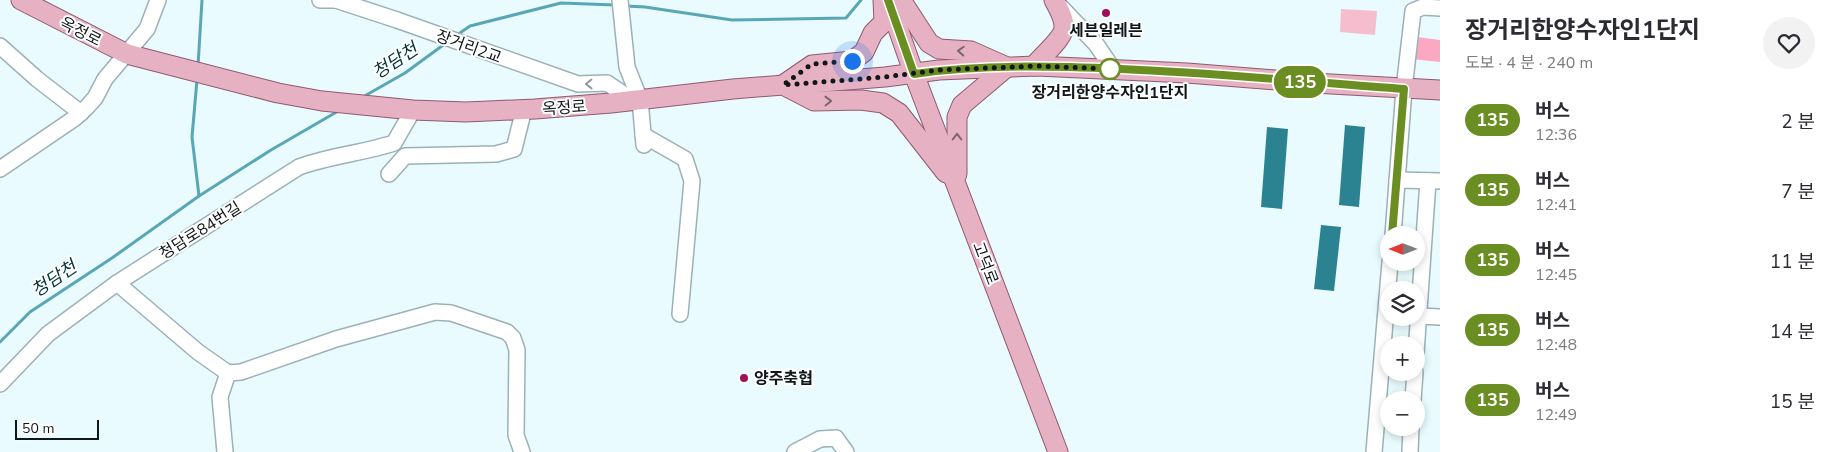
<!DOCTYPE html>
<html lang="ko">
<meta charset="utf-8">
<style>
:root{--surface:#fff;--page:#f2f2f3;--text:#2b2b33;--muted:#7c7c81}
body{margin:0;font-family:"Nunito Sans","Noto Sans KR",sans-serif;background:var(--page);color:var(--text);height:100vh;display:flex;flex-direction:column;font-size:19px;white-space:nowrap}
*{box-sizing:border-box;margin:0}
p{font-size:16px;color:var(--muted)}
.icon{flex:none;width:28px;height:28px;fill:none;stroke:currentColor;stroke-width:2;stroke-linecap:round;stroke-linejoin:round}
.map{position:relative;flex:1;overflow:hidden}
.sheet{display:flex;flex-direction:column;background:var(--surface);width:400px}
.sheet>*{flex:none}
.badge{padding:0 10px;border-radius:16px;font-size:18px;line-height:32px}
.needle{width:32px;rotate:270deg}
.fabs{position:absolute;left:1380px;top:226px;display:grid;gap:10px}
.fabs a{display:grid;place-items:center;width:45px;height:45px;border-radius:50%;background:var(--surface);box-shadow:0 2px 8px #0003;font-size:25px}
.scale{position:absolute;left:15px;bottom:12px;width:84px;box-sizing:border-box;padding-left:5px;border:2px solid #101719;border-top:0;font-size:14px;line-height:18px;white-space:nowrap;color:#101719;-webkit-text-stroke:4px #fff;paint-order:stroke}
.you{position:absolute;width:25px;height:25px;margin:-12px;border:4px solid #fff;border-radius:50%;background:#1a73e8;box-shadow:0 0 0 8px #1a73e833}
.map>.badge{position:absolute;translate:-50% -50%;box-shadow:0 0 0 2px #fff}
.round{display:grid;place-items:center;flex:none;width:52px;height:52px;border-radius:26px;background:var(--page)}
.head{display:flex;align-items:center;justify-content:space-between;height:85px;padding:0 25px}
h1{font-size:24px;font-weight:700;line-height:38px}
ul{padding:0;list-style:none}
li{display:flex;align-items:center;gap:15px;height:70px;padding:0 25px}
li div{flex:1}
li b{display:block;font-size:19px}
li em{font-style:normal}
li .badge{min-width:55px;font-weight:700;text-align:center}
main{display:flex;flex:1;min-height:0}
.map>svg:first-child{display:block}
.green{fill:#f5bdce}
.forest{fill:#fba8c3}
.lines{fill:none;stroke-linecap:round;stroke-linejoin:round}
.stream{stroke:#59a7b5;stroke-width:3}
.building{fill:#2b8290}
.minor-casing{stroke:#9cb1b6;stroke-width:18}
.major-casing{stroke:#90596e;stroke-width:21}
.minor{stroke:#fff;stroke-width:15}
.major{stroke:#e6b1c3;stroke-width:19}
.oneway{stroke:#7b646e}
.oneway2{stroke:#939798}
.line-casing{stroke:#fff;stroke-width:11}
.line{stroke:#6b8e23;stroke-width:8}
.walk{stroke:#101719;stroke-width:5;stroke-dasharray:0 9}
.poi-dot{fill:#a00f58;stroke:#fff;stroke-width:2}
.stop-dot{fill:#fff;stroke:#6b8e23;stroke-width:2.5}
.labels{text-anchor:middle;stroke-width:4;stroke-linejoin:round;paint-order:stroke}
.poi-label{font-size:16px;font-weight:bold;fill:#101719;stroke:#fff}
.street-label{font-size:16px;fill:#101719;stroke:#fff}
.stop-label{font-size:16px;font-weight:bold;fill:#101719;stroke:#fff}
.water-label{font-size:18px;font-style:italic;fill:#00343c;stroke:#fff}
</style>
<main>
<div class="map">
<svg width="1440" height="452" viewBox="0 0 1440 452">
<rect width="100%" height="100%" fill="#e9fbfe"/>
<!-- green -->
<path class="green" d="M1341,9L1377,11L1375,35L1340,32Z"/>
<!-- forest -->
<path class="forest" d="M1417,37L1440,40V62L1412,59Z"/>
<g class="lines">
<!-- stream -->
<g class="stream">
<path d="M626,6L645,7L732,20L846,18L861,0"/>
<path d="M457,35L470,26L561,3L615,5"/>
<path d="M198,66L202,0"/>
<path d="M197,80L192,137L199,196"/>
<path d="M361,98L405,73L446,43"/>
<path d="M0,342L30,312L112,258L199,196L271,150L340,110"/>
</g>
</g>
<!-- building -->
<g class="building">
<path d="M1345,125L1365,127L1359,207L1339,205Z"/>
<path d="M1267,127L1288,129L1282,209L1261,207Z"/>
<path d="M1321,225L1341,227L1334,291L1314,289Z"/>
</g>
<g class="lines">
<defs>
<g id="minor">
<path d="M320,0H343"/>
<path d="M336,0L397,20L578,84L607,83L632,100"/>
<path d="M620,0L627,67L640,100L644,145"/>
<path d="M1059,5L1096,44L1113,69"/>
<path d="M0,46L37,79L81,113"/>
<path d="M643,135L685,159L692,181L680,314"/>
<path d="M0,169L75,118L86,108L95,98L105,79L147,29L158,0"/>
<path d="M389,174L405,156L496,154L514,149L524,109"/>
<path d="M1397,180L1440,181"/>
<path d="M1393,235L1404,89L1413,11L1423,7L1440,8"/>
<path d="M117,283L198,352L228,373L241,372L336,339L435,312L451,313L507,332L513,338L517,350L516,435L522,452"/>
<path d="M1419,316L1440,317"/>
<path d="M1416,353L1428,181"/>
<path d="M0,384L48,334L117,283L299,167C329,156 363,153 394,143L413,110"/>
<path d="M1413,400L1415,372"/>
<path d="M225,452L220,397L228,373"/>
<path d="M795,452L820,439L836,438L846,452"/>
<path d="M1374,452L1390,262"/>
<path d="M1410,452L1411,428"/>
</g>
<g id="major">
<path d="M21,0L127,54L278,93L322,101L413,110L466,112L535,109L611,103L733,89L885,77L939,70L1037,66L1187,73L1313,83L1440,90"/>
<path d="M883,0L884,22L873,33L864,52L852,61L812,65L783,85L814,101L861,100L883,103L899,113L946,173"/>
<path d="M888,0L914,74L1058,452"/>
<path d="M899,0L905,6L929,43L939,49L971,51L1007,67L962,105L957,117V174"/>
<path d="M1034,66C1042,56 1065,37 1064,26C1064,17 1058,8 1054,0"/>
</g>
</defs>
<!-- minor casing -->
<use href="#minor" class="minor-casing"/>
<!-- major casing -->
<use href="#major" class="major-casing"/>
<!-- minor -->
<use href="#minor" class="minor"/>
<!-- major -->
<use href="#major" class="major"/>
</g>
<!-- one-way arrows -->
<defs><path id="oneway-chevron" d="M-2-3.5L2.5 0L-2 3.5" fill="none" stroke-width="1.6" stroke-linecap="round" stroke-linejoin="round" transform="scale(1.25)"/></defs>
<g class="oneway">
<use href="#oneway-chevron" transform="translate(961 51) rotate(-177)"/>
<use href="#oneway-chevron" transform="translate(828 101) rotate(-1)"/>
<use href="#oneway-chevron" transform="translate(957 137) rotate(-90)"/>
</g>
<use class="oneway2" href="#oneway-chevron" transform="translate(589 84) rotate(179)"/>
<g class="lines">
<defs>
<path id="line" d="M888,0L914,74C982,64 1052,66 1121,69C1216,73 1310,82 1404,89L1392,235"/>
</defs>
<!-- line casing -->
<use href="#line" class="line-casing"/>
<!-- line -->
<use href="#line" class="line"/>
<!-- walk -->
<path class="walk" d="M852,61L812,64L783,85L885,77L939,70L1037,66L1113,69H1110"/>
</g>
<!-- markers -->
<g class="poi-dot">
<circle cx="1106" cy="13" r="5"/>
<circle cx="744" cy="378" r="5"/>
</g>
<circle class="stop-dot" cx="1110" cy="69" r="10"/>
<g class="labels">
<!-- poi labels -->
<g class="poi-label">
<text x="1106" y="36">세븐일레븐</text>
<text x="754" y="384" text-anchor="start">양주축협</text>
</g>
<!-- street labels -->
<g class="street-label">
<text transform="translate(81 31) rotate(27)" y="6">옥정로</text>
<text transform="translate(469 46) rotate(20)" y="6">장거리2교</text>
<text transform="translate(564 107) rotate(-4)" y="6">옥정로</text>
<text transform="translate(200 230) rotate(-32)" y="6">청담로84번길</text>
<text transform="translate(986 263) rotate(69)" y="6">고덕로</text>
</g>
<!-- stop labels -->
<g class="stop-label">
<text x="1110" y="98">장거리한양수자인1단지</text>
</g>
<!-- water labels -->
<g class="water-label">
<text transform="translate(395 61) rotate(-33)" y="6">청담천</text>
<text transform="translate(54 279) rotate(-34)" y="6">청담천</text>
</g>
</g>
</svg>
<div class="fabs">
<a><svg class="needle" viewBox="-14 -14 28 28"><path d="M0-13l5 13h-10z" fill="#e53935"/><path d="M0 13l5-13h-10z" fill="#7c7c81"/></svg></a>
<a><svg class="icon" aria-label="layers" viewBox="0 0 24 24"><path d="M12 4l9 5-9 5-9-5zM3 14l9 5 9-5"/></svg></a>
<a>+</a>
<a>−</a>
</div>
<div class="scale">50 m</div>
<div class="you" style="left:852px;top:61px"></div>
<b class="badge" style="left:1300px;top:82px;background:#6b8e23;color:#fff">135</b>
</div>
<section class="sheet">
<div class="head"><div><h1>장거리한양수자인1단지</h1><p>도보 · 4 분 · 240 m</p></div><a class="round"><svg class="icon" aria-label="heart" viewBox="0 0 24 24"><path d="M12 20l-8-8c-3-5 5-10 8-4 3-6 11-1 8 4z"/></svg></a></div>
<ul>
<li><span class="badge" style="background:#6b8e23;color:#fff">135</span><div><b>버스</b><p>12:36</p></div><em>2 분</em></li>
<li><span class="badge" style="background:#6b8e23;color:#fff">135</span><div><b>버스</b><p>12:41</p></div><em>7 분</em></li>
<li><span class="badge" style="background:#6b8e23;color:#fff">135</span><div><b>버스</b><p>12:45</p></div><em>11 분</em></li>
<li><span class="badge" style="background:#6b8e23;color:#fff">135</span><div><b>버스</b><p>12:48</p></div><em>14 분</em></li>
<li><span class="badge" style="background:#6b8e23;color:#fff">135</span><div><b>버스</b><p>12:49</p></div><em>15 분</em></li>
</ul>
</section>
</main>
